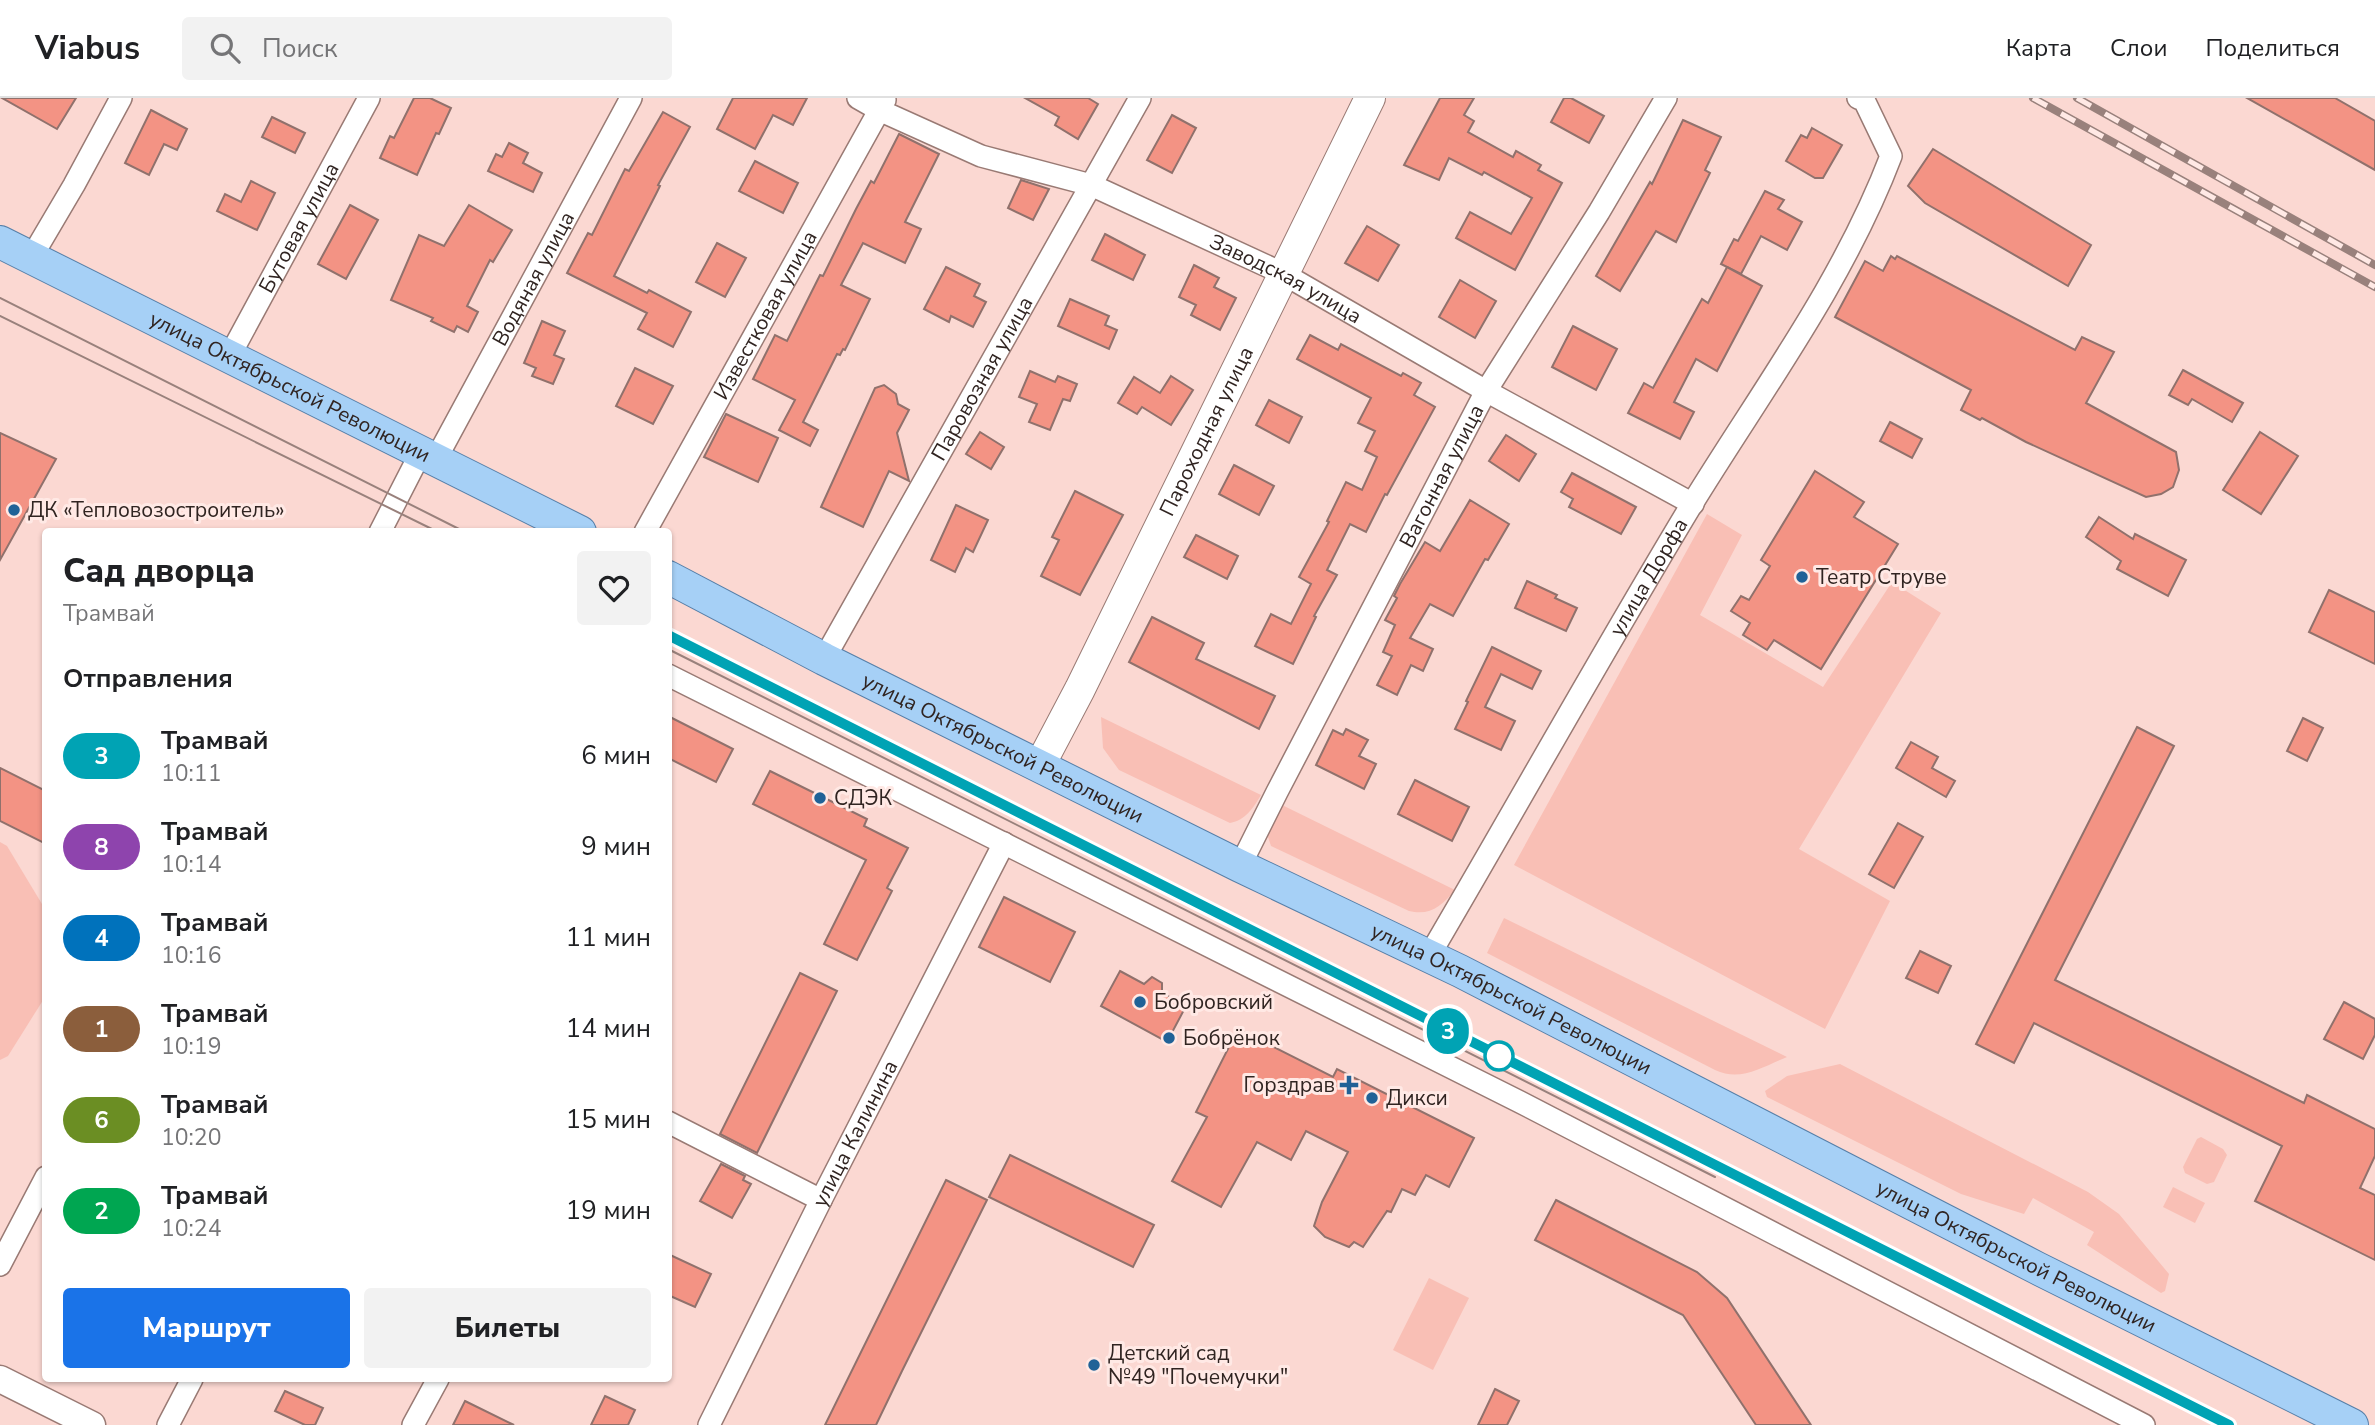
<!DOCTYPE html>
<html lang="ru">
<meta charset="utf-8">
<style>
:root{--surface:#fff;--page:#f2f2f2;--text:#202124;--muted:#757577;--line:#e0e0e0;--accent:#1a73e8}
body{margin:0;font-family:"Nunito Sans",sans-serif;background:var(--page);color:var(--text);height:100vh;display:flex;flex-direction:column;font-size:26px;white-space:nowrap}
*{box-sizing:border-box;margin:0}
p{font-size:23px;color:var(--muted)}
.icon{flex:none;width:38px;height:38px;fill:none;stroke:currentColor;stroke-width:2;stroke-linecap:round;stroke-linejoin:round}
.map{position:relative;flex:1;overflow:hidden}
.sheet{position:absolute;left:42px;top:430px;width:630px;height:854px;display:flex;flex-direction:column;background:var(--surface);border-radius:7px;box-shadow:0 2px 5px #0004}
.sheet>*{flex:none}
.badge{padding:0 14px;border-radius:23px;font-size:24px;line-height:46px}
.map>.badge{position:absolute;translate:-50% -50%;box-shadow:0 0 0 4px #fff}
h2{padding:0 21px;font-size:26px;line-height:63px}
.round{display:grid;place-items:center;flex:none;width:74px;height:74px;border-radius:7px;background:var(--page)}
.headline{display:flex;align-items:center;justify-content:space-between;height:119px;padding:0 21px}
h1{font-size:33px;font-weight:800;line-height:52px}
.action{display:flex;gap:14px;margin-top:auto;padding:14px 21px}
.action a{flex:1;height:80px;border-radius:7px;background:var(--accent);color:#fff;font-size:28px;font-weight:800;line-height:80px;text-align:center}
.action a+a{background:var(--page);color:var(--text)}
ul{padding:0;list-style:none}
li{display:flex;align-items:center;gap:21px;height:91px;padding:0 21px}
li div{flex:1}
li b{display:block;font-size:26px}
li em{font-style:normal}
li .badge{min-width:77px;font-weight:700;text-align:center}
header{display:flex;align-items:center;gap:42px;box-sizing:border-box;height:98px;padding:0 35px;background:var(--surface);border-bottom:2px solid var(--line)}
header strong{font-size:33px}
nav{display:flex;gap:38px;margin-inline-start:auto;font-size:24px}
.search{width:490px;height:63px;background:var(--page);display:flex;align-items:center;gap:18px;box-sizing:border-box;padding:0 24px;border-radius:7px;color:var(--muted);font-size:26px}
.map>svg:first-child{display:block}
.green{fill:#f9bfb5}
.building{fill:#f39384;stroke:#90716c;stroke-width:2}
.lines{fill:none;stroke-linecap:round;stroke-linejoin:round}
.minor-casing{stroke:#997a74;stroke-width:24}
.tertiary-casing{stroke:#997a74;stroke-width:29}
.secondary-casing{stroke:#997a74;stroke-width:32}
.primary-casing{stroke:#567fa8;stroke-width:34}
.minor{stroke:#fff;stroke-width:21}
.tertiary{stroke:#fff;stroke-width:26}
.secondary{stroke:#fff;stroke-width:30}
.primary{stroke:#a6d0f6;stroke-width:32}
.tram{stroke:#99817c;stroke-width:2}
.rail-casing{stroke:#99817c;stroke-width:8}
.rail{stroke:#ffe9e5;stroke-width:5;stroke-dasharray:16;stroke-linecap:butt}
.line-casing{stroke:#fff;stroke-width:16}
.line{stroke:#00a3b4;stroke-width:10}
.poi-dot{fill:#206297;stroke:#ffe9e5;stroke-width:2.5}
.stop-dot{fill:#fff;stroke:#00a3b4;stroke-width:3.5}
.labels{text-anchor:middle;stroke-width:6;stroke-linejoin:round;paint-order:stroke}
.street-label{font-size:21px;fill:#302421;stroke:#ffe9e5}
.poi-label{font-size:21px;fill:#302421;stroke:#ffe9e5;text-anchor:start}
</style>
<header>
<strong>Viabus</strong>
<div class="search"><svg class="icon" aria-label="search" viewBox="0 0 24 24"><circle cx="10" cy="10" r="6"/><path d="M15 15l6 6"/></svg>Поиск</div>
<nav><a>Карта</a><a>Слои</a><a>Поделиться</a></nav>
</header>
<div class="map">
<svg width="2375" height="1327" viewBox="0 0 2375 1327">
<rect width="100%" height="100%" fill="#fbd8d2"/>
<!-- green -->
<g class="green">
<path d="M1707,416L1742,437L1700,517L1823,589L1892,484L1941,515L1799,751L1890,803L1825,931L1514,767Z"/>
<path d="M1101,619L1261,697C1253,710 1246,722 1230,725L1119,672L1103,650Z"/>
<path d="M1280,706L1455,792C1442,808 1430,818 1409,813L1271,748L1266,733Z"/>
<path d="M0,744L7,748L45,811V899L8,958L0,962Z"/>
<path d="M1504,820L1787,959C1762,969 1741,984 1715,972L1487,855Z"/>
<path d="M1840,966L2088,1094L2119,1116L2169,1176L2165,1193L2161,1195L2087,1147L2094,1134L2033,1100L2024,1116L1961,1096L1767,999L1765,993L1787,978Z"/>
<path d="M2201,1039L2223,1051L2227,1057L2214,1084L2207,1086L2185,1075L2183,1069L2197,1041Z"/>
<path d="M2173,1089L2205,1105L2195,1125L2163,1109Z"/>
<path d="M1429,1180L1469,1200L1433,1272L1393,1252Z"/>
</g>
<!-- building -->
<g class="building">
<path d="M2,0H76L57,31Z"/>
<path d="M414,0H430L451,10L439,36L436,35L417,77L380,60L390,38L394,40Z"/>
<path d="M733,0H807L793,27L773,17L755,51L717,31Z"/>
<path d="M1025,0H1088L1098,6L1078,41L1055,27L1059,19Z"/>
<path d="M1440,0H1474L1464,17L1474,23L1468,34L1513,59L1516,53L1541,67L1538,72L1562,85L1515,172L1456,140L1470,114L1511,136L1532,100L1484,74L1482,77L1449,60L1439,82L1404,67Z"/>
<path d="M1564,0H1571L1604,18L1589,45L1551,24Z"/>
<path d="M2247,0H2335L2375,23V72Z"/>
<path d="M151,12L187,31L177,52L164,46L149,77L125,65Z"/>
<path d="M663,14L690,29L658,87L660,88L656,96L614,178L647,195L649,192L691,214L673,249L638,231L647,215L567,175L588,135L592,137L625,71L629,73Z"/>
<path d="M1172,17L1196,30L1172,75L1147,62Z"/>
<path d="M272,19L305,35L295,55L262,39Z"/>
<path d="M1683,22L1721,39L1705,72L1710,75L1676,144L1656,133L1620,193L1596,178L1650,84L1652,86Z"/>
<path d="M1812,30L1842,47L1823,80H1815L1786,63L1801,37L1807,40Z"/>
<path d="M899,36L939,56L905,124L921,131L905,165L863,145L841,187L870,201L845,252L843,251L840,257L837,256L803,324L818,332L810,348L779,332L795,302L753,281L775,237L787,243L820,177L823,178L856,111L871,83L874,85Z"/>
<path d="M509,45L528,55L523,65L542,75L533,94L488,73L496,56L502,59Z"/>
<path d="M1933,51L2091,147L2068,188L1925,105L1908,88Z"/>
<path d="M755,63L798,85L783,115L739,93Z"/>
<path d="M1021,82L1049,91L1033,122L1008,110Z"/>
<path d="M251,83L275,95L257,132L217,113L225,96L241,104Z"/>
<path d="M1765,93L1784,102L1778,111L1802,124L1787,152L1761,138L1741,176L1721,166L1734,141L1738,143Z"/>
<path d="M350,107L378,122L346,181L318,166Z"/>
<path d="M469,107L512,132L493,164L490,162L467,208L478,214L468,234L457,228L454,234L431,223L433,220L391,202L419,137L444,148Z"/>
<path d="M1367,128L1399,147L1378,183L1345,165Z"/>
<path d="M1105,136L1145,157L1133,182L1092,162Z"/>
<path d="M717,145L746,160L725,199L696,184Z"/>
<path d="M1891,158L1895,161L1897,158L2075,252L2082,239L2114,254L2086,305L2176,354L2179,372L2173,389L2161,396L2146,399L2026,344L1982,320L1980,322L1961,312L1971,292L1835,219L1865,163L1883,173Z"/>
<path d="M1194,167L1219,180L1214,189L1236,200L1220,232L1191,217L1196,207L1179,199Z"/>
<path d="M946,169L980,186L974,198L986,204L973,229L951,218L949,224L924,211Z"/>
<path d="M1727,169L1762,188L1717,273L1696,261L1674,304L1694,314L1680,341L1628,315L1644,285L1653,290L1702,201L1708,205Z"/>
<path d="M1460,182L1496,203L1475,240L1439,219Z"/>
<path d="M1070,201L1109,218L1105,227L1117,232L1109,251L1058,228Z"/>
<path d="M542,223L565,233L554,257L564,261L553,286L532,278L536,270L524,265Z"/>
<path d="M1573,228L1617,251L1596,292L1552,269Z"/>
<path d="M1310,237L1338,252L1341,246L1401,278L1403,275L1421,285L1414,297L1435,309L1387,397L1385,396L1366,434L1350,426L1327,472L1337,477L1314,518L1316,519L1293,566L1255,548L1271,516L1291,526L1311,486L1299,479L1329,424L1327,423L1346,384L1362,392L1377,359L1365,353L1375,333L1358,325L1371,300L1297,261Z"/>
<path d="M635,270L673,288L653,326L616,308Z"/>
<path d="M2183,272L2243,305L2232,324L2192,301L2188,307L2169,297Z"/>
<path d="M1030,273L1055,284L1058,278L1077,286L1070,303L1063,301L1050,332L1029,324L1037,306L1019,299Z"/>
<path d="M1171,278L1193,292L1171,327L1142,309L1137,316L1118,305L1134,279L1160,295Z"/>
<path d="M884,287L896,296L898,306L909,312L897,335L909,383L889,373L863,429L821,409L875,290Z"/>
<path d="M1269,302L1302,319L1289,345L1256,327Z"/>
<path d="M726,316L778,340L758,384L704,359Z"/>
<path d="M1890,324L1922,341L1912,360L1880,343Z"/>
<path d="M980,334L1004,349L991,371L966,356Z"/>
<path d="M2260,334L2298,358L2261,416L2223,392Z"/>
<path d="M0,335L56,361L0,462Z"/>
<path d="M1506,337L1536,356L1519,383L1489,363Z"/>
<path d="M1234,367L1274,388L1259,417L1219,396Z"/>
<path d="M1815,373L1864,404L1854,419L1898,446L1821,571L1774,542L1767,552L1743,537L1750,525L1731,513L1741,498L1749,502L1770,468L1761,462Z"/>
<path d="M1572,375L1636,409L1621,436L1569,409L1573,401L1561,394Z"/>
<path d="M1075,393L1123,417L1080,497L1041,478L1059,442L1052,439Z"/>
<path d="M1470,402L1509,426L1488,462L1485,461L1453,518L1430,506L1410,540L1433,551L1423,573L1411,567L1397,597L1377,587L1392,558L1383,554L1395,527L1385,522L1397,500L1394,498L1400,486L1425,444L1440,453Z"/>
<path d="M956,407L988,422L973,454L966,450L955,474L931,462Z"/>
<path d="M2099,419L2133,441L2135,436L2186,462L2168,498L2117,471L2121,463L2086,439Z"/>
<path d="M1196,437L1238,458L1227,481L1184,459Z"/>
<path d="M1527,483L1557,497L1555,500L1577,510L1566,533L1515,510Z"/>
<path d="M2329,492L2375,514V566L2309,534Z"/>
<path d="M1152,519L1204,545L1196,561L1275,598L1259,631L1129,564Z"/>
<path d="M1492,549L1541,573L1532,591L1501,576L1485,609L1515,623L1501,652L1455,631L1468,604L1466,603Z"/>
<path d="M668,618L733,651L716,684L668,660Z"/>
<path d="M2303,620L2323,630L2307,663L2287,653Z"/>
<path d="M2137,629L2174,648L2055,882L2304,1005L2307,997L2375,1031V1058L2360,1090L2375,1097V1162L2255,1103L2282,1048L2034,925L2014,965L1976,946Z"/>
<path d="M1346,631L1368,642L1359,658L1376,666L1364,691L1316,667L1333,632L1343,637Z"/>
<path d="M1911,644L1938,659L1932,670L1955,683L1946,699L1896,670Z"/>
<path d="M0,670L46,693V746L0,723Z"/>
<path d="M770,673L867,721L864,728L908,750L887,790L892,793L857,862L824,846L866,762L753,706Z"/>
<path d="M1415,682L1469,709L1452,743L1398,716Z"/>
<path d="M1898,725L1923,739L1894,790L1869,776Z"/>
<path d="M1004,799L1075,834L1050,884L979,849Z"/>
<path d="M1920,853L1951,868L1938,895L1906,880Z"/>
<path d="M1120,873L1144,886L1152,879L1162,885V895L1186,908L1167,944L1101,908Z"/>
<path d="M800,875L837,893L757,1055L720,1036Z"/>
<path d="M2344,904L2375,921V937L2363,961L2324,941Z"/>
<path d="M1238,931L1333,979L1337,971L1474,1040L1449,1089L1426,1077L1415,1097L1402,1091L1391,1114L1387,1113L1363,1149L1354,1144L1349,1149L1325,1139L1314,1128L1322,1104L1348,1054L1306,1033L1291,1062L1257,1044L1221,1109L1172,1083L1207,1019L1196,1014Z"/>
<path d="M1010,1057L1154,1127L1133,1169L989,1099Z"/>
<path d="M721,1066L745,1078L743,1082L751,1086L732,1120L700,1103Z"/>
<path d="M946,1082L987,1102L902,1273L876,1327H825Z"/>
<path d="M1556,1102L1697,1174L1727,1200L1811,1327H1756L1683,1217L1535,1142Z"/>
<path d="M668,1156L711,1176L695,1209L668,1197Z"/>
<path d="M1495,1291L1519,1303L1507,1327H1478Z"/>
<path d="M285,1293L323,1310L315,1327H305L275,1313Z"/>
<path d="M605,1298L635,1312L628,1327H591Z"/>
<path d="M465,1303L514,1327H453Z"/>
</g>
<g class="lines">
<defs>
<g id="minor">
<path id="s1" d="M858,0L879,12L981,58L1091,87L1282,175L1486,293L1693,406"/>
<path d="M31,160L74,87L121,0"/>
<path id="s2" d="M229,259L369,0"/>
<path id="s3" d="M436,361L631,0"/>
<path d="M380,434L421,354"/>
<path id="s4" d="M645,434L885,2"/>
<path id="s5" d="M824,561L1140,0"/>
<path d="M668,577L1520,1004L2144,1327"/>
<path id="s6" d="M1240,768L1277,694L1486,293L1599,114L1666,0"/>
<path id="s7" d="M1429,858C1517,708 1602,555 1692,406C1762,292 1843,184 1891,58L1864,2L1858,0"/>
<path d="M668,1024L821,1102"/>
<path d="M0,1167L46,1079"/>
<path d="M168,1327L192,1281"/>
<path d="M413,1327L438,1281"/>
<path id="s8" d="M709,1327L821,1102L1004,745"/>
</g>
<path id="tertiary" d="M0,1281L92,1327"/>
<g id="secondary">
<path id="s9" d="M1040,667L1080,591L1370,0"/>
</g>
<g id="primary">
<path id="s10" d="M0,144L580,434"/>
<path id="s11" d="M668,479L824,561L1240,768L1460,873L2037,1170L2352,1327"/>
</g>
</defs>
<!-- minor casing -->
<use href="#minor" class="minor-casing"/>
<!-- tertiary casing -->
<use href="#tertiary" class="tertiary-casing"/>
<!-- secondary casing -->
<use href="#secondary" class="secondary-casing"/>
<!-- primary casing -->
<use href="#primary" class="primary-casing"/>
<!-- minor -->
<use href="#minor" class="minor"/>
<!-- tertiary -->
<use href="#tertiary" class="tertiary"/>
<!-- secondary -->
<use href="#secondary" class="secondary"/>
<!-- primary -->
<use href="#primary" class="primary"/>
<!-- tram -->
<g class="tram">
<path d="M0,200L465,434"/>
<path d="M0,218L438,434"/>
<path d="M668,537L2229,1327"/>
<path d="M668,551L1715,1079"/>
</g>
<defs>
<g id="rail">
<path d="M2033,0L2375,189"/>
<path d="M2077,0L2375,167"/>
</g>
</defs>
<!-- rail casing -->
<use href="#rail" class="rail-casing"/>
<!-- rail -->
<use href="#rail" class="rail"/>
</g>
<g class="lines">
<defs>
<path id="line" d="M668,537L2229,1327"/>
</defs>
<!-- line casing -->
<use href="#line" class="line-casing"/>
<!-- line -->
<use href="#line" class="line"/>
</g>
<!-- markers -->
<g class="poi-dot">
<circle cx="14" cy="412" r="7"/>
<circle cx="1802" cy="479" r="7"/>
<circle cx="820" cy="700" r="7"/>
<circle cx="1140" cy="904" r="7"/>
<circle cx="1169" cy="940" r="7"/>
<path d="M1345.5 976.5h7v7h7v7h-7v7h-7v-7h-7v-7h7z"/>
<circle cx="1372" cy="1000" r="7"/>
<circle cx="1094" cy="1267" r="7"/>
</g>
<circle class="stop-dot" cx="1499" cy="958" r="14"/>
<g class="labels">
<!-- street labels -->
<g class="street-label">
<text dy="7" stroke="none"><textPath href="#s2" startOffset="147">Бутовая улица</textPath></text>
<text dy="7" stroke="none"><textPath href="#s3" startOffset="205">Водяная улица</textPath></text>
<text dy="7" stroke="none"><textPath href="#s1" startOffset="466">Заводская улица</textPath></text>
<text dy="7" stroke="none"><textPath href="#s4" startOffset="248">Известковая улица</textPath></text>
<text dy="7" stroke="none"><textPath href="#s5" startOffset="322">Паровозная улица</textPath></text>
<text dy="7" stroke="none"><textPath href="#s10" startOffset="324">улица Октябрьской Революции</textPath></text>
<text dy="7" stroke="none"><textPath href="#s9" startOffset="373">Пароходная улица</textPath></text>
<text dy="7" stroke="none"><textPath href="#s6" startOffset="439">Вагонная улица</textPath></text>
<text dy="7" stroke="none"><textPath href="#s7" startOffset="438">улица Дорфа</textPath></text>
<text dy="7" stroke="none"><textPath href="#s11" startOffset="376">улица Октябрьской Революции</textPath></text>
<text dy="7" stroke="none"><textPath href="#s11" startOffset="943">улица Октябрьской Революции</textPath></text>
<text dy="7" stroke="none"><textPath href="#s8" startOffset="326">улица Калинина</textPath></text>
<text dy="7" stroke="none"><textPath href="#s11" startOffset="1510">улица Октябрьской Революции</textPath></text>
</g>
<!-- poi labels -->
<g class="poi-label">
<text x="28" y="419">ДК «Тепловозостроитель»</text>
<text x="1816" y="486">Театр Струве</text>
<text x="834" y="707">СДЭК</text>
<text x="1154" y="911">Бобровский</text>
<text x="1183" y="947">Бобрёнок</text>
<text x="1335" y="994" text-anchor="end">Горздрав</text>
<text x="1386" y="1007">Дикси</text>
<text x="1108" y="1262">Детский сад<tspan x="1108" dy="24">№49 "Почемучки"</tspan></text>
</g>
</g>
</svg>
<b class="badge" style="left:1448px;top:933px;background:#00a3b4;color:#fff">3</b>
<section class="sheet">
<div class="headline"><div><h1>Сад дворца</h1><p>Трамвай</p></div><a class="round"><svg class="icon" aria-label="heart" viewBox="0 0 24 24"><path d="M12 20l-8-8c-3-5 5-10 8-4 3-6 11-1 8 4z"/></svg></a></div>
<h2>Отправления</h2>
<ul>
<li><span class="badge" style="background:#00a3b4;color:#fff">3</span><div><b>Трамвай</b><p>10:11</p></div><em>6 мин</em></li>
<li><span class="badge" style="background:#8e44ad;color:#fff">8</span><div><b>Трамвай</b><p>10:14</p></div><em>9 мин</em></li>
<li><span class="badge" style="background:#0072bc;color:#fff">4</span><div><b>Трамвай</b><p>10:16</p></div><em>11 мин</em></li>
<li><span class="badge" style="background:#8b5e3c;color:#fff">1</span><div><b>Трамвай</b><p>10:19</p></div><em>14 мин</em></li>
<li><span class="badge" style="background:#6b8e23;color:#fff">6</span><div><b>Трамвай</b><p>10:20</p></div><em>15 мин</em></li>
<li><span class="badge" style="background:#00a651;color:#fff">2</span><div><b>Трамвай</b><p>10:24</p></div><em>19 мин</em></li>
</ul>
<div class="action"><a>Маршрут</a><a>Билеты</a></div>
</section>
</div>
